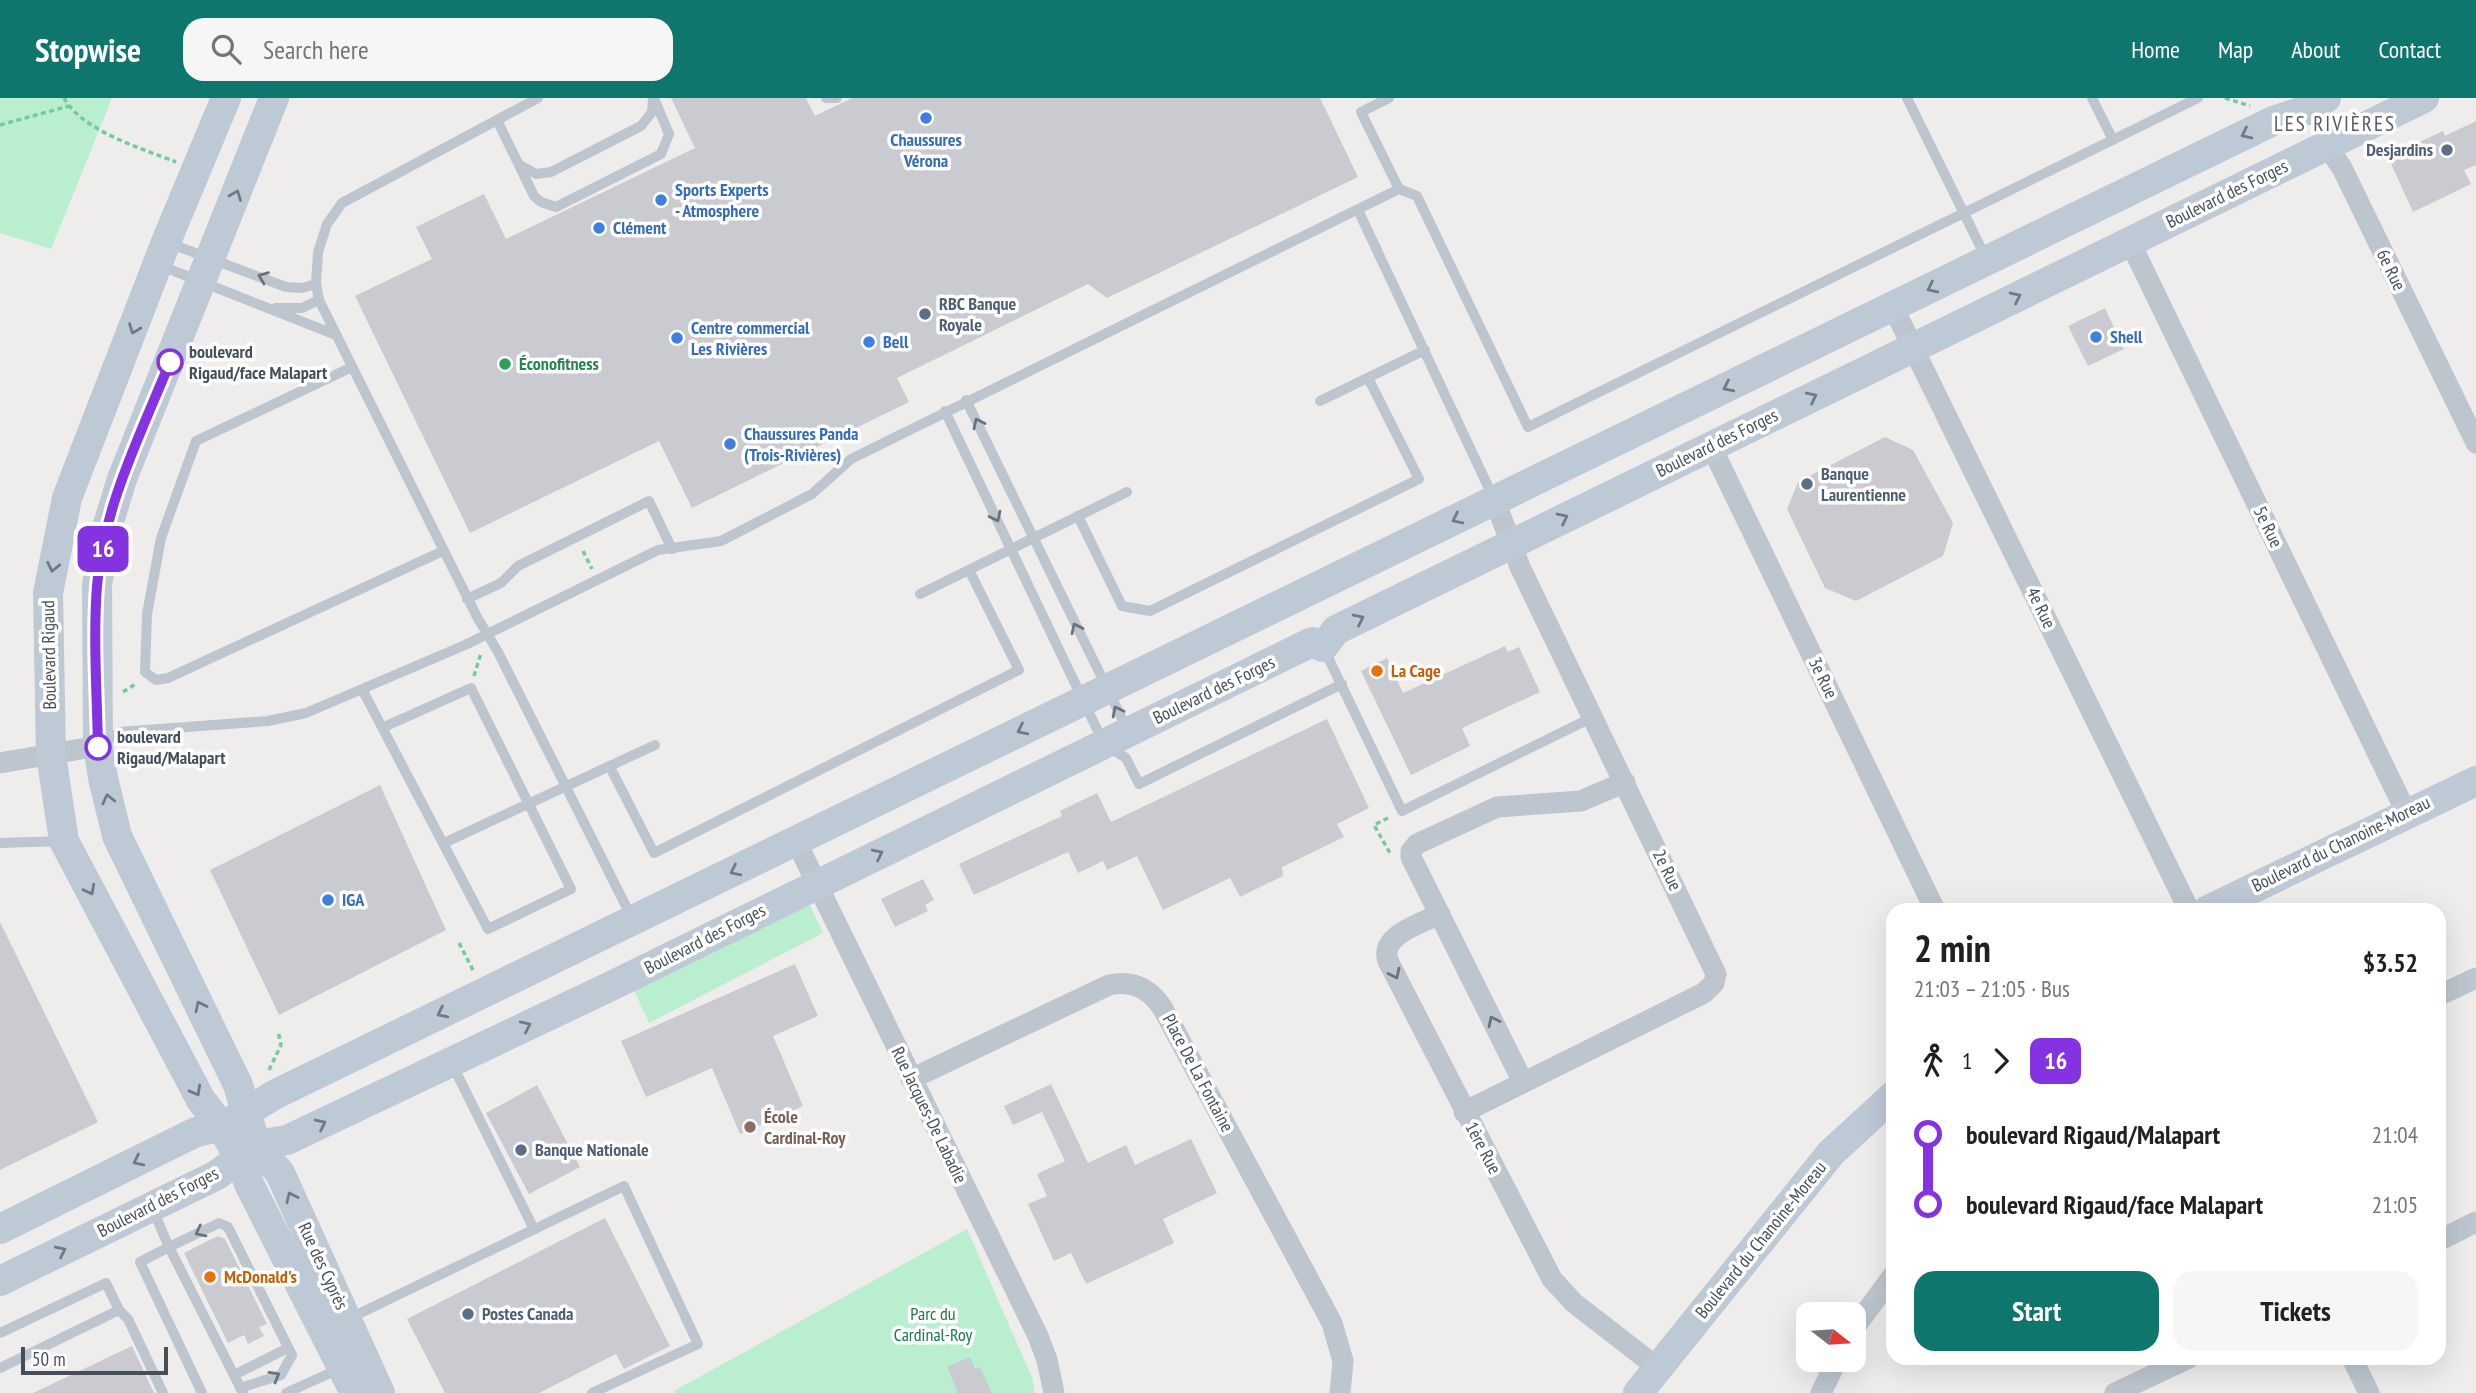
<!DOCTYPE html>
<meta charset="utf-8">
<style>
:root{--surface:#fff;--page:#f6f6f6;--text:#202124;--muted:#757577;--accent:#0f766e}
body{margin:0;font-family:"PT Sans Narrow",sans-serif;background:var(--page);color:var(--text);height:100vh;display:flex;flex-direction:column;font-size:26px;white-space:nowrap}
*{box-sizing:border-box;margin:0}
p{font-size:23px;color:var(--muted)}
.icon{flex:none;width:38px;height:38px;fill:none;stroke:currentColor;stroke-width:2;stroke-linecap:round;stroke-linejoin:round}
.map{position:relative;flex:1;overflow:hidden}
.sheet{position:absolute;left:1886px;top:805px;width:560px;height:462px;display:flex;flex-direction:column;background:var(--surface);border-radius:21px;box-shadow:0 7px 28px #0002}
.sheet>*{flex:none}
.badge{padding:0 14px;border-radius:10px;font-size:24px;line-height:46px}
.needle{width:46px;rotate:107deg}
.controls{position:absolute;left:1796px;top:1204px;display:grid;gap:14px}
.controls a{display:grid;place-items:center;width:70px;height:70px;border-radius:14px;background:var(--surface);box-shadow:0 7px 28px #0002;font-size:35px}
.scale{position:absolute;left:21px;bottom:18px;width:147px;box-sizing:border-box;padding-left:7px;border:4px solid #454f59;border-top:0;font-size:19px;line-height:24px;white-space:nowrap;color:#454f59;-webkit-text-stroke:5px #fff;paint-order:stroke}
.map>.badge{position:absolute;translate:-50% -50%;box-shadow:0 0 0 4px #fff}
.legs{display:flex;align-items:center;gap:10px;height:77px;padding:0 28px;font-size:23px}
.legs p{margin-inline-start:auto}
.headline{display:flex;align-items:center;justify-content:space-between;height:119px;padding:0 28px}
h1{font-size:38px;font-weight:600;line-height:52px}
.action{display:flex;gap:14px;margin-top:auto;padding:14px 28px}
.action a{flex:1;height:80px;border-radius:21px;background:var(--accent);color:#fff;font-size:28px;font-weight:600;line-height:80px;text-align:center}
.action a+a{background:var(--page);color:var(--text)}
ul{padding:0 28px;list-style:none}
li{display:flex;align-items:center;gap:24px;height:70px;font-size:26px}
li i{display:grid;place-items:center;width:10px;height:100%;margin:0 9px;background:currentColor}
li i::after{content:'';width:18px;height:18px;margin:-9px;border:5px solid;border-radius:50%;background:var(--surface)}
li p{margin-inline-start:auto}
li:first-child i{background:linear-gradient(#0000 50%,currentColor 0)}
li:last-child i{background:linear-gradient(currentColor 50%,#0000 0)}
header{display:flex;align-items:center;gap:42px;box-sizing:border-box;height:98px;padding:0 35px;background:var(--accent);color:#fff}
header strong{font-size:33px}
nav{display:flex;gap:38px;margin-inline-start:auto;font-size:24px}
.search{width:490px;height:63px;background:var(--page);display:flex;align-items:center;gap:18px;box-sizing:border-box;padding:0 24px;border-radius:21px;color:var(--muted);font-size:26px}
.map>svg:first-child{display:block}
.green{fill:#b9eecf}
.building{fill:#c9cbd1}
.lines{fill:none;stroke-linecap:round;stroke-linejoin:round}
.path{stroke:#72cba1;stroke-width:3.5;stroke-dasharray:5 3.5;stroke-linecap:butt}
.lane{stroke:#bdc6cf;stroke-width:10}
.street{stroke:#bdc6cf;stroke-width:21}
.secondary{stroke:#bec9d6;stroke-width:30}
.oneway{stroke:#6f7a85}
.oneway2{stroke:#69737c}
.line-1-casing{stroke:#fff;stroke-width:16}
.line-1{stroke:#8533e1;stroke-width:10}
.shop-dot{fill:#3f7fe0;stroke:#fff;stroke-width:2.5}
.service-dot{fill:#5c6f8a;stroke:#fff;stroke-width:2.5}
.stop-1-dot{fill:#fff;stroke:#8533e1;stroke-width:3.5}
.leisure-dot{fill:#2e9e5b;stroke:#fff;stroke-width:2.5}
.food-dot{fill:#e8710a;stroke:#fff;stroke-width:2.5}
.education-dot{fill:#8d6e63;stroke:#fff;stroke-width:2.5}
.labels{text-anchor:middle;stroke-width:7;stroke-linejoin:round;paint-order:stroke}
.shop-label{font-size:18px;font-weight:bold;fill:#366cbe;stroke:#fff;text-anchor:start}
.service-label{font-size:18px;font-weight:bold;fill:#4e5e75;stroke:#fff;text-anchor:start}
.street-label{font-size:18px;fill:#454f59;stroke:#fff}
.stop-label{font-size:18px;font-weight:bold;fill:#454f59;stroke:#fff;text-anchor:start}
.leisure-label{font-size:18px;font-weight:bold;fill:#27864d;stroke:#fff;text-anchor:start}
.food-label{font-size:18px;font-weight:bold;fill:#c56008;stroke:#fff;text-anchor:start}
.education-label{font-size:18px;font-weight:bold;fill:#785e54;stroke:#fff;text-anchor:start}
.park-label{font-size:18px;fill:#17794a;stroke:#fff}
.quarter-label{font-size:21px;letter-spacing:2px;fill:#595c61;stroke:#fff}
</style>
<header>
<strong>Stopwise</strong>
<div class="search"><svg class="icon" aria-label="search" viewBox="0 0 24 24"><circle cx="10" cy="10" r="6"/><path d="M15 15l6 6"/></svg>Search here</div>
<nav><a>Home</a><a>Map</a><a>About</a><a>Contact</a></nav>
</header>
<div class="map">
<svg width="2476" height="1295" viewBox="0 0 2476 1295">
<rect width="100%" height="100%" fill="#efecec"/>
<!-- green -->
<g class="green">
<path d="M0,0H112L51,151L0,135Z"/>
<path d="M803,793L823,835L649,925L628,879Z"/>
<path d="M967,1131L1033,1282L1034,1295H675L674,1293Z"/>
</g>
<!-- building -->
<g class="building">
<path d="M671,0H806L815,18L852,0H1320L1358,79L1107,200L1088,186L897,280L909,304L692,410L659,343L470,435L355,198L432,161L416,129L484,96L506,141L695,50Z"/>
<path d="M2476,23V67L2464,72L2471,86L2413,114L2388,59L2443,33L2445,38Z"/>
<path d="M2105,210L2124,251L2088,268L2068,228Z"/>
<path d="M1885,339L1913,352L1953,425L1943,458L1856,503L1825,490L1787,411L1798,384Z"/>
<path d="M1505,548L1508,554L1519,549L1540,594L1462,630L1470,648L1411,677L1361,573L1387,560L1403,595Z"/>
<path d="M1327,621L1369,710L1337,726L1344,739L1282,769L1283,778L1240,799L1230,780L1163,812L1137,758L1107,772L1103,763L1078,775L1068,754L974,797L959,766L1062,718L1060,713L1097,695L1111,724Z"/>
<path d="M380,687L446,832L279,917L210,772Z"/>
<path d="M923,781L934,802L925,807L928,813L895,829L881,801Z"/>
<path d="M0,824L98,1024L0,1072Z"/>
<path d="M795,866L818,918L773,938L803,1008L740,1036L712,970L646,999L621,943Z"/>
<path d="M1051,986L1088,1065L1126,1047L1135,1067L1191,1041L1217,1095L1163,1121L1174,1145L1086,1186L1071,1155L1054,1163L1028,1106L1047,1098L1037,1076L1065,1063L1042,1014L1013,1027L1004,1008Z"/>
<path d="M537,987L580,1069L529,1096L486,1015Z"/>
<path d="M605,1120L670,1248L624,1271L616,1256L539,1295H445L407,1221Z"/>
<path d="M218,1138L225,1141L267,1226L259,1229L264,1238L248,1246L244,1237L228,1245L184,1155Z"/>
<path d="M132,1248L154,1295H33Z"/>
<path d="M970,1259L975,1271L980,1269L992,1295H958L947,1269Z"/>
</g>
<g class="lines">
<!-- path -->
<g class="path">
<path d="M64,0C82,33 143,51 176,64"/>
<path d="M2225,0L2250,8"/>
<path d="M0,27L69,8"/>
<path d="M583,453L592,471"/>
<path d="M474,578L481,555"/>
<path d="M123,594L137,585"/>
<path d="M1388,720L1374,727L1390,755"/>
<path d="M459,845L474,874"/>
<path d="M269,972L281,947L278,933"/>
</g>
<!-- lane -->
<g class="lane">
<path d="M538,0L342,105L327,126L318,154L316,186L319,202L477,519L498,554L632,820"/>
<path d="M826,0H837"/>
<path d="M1389,0L1361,14L1399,91L1417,98L1528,329L2198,0"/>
<path d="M1907,0L1986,160"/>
<path d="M2092,0L2113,42"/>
<path d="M497,22L534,98L541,104L556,109L661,56L669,36L654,0"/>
<path d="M520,67L536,76L551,74L641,28L652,14L653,1"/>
<path d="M1358,112L1494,401"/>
<path d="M166,144L286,189L302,190L316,186"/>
<path d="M159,167L336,237"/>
<path d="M276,210H302L319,202"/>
<path d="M352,269L196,343L161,440L147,516L145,574L156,582L168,580L443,453"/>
<path d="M966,302L1128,633"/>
<path d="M1320,303L1425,252"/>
<path d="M945,313L1104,646L1126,660L1139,686L1342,586"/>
<path d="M1078,418L1122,508L1150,513L1419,381L1368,280"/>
<path d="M920,496L1127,394"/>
<path d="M467,501L501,485L518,468L649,403L672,451"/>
<path d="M1324,551L1402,713L1593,619"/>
<path d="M363,593L488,831L571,791L471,590L384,629"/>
<path d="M103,645L119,634L268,623L306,615L465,547L658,452L721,443L812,396L851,361L1399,91"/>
<path d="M610,669L654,755L1019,572L969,472"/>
<path d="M0,745L64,743"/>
<path d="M444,745L655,647"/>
<path d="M452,966L534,1131"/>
<path d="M152,1110L169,1149L219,1125L228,1129L292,1257L281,1277L240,1290"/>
<path d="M119,1212L128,1221L163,1295"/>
<path d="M348,1221L624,1088L698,1246L592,1295"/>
<path d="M0,1235L106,1185L119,1212L0,1270"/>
<path d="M234,1277L288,1250"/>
<path d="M202,1295L140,1164L169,1149L243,1295"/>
<path d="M286,1295L339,1271"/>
</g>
<!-- street -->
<g class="street">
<path d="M2327,48L2342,70L2476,345"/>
<path d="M2130,144L2406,714"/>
<path d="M1893,209L2189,812"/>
<path d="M1711,348L1935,812"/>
<path d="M0,665L98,648"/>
<path d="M796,743L1038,1238L1047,1262L1054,1295"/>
<path d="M1440,816C1422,825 1379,837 1388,863L1552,1181L1574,1205L1658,1270"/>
<path d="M2440,897L2476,880"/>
<path d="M911,981L1109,887C1132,882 1149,890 1162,909L1332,1225L1343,1263L1340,1295"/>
<path d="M1523,984L1411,759V753L1417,746L1497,709L1581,703L1625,684"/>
<path d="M1464,1014L1704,895L1714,885L1716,876L1520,469L1495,403"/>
<path d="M2440,1142L2476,1124"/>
<path d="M1853,1232L1894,1176"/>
<path d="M2352,1260L2369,1295"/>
<path d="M1821,1295L1837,1262"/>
<path d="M2115,1295L2189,1260"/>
</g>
<!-- secondary -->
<g class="secondary">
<path d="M226,0L166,144L67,400L48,495L51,657L64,743L201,1002C223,1029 238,1053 249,1086L355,1295"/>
<path d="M274,0L122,381L106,433L97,487L98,648L103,680L117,738L238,987L256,1047L280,1075L380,1295"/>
<path d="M2208,812L2476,683"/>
<path d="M0,1131L196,1034L223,1028L276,996L2273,23L2310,11L2326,0"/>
<path d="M0,1183L217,1077L256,1047L287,1042L609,889L1312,544L1323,549L1336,532L2424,0"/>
<path d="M1638,1295L1831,1055L1894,997"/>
</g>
</g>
<!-- one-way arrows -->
<defs><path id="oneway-chevron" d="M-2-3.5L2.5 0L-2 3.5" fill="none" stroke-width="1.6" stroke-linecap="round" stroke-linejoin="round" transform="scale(1.75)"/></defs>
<g class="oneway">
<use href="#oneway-chevron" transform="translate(2246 36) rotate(154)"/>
<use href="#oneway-chevron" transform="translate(236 97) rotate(-69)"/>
<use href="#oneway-chevron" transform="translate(1932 190) rotate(154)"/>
<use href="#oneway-chevron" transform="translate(2016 199) rotate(-26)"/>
<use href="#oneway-chevron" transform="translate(134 231) rotate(111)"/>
<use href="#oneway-chevron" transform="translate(1728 289) rotate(154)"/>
<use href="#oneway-chevron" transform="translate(1812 299) rotate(-26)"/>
<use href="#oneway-chevron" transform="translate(1563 420) rotate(-26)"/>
<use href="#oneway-chevron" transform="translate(1457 421) rotate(154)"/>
<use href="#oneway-chevron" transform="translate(53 469) rotate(102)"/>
<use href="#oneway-chevron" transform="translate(1359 521) rotate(-26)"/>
<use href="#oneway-chevron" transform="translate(1022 632) rotate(154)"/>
<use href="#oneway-chevron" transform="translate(108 701) rotate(-103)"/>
<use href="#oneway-chevron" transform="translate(878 756) rotate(-26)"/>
<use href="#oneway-chevron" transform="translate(735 773) rotate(154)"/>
<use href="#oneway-chevron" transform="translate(90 792) rotate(62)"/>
<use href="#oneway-chevron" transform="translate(200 908) rotate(-116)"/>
<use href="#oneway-chevron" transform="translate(442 915) rotate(154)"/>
<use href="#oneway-chevron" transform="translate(526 928) rotate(-25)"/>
<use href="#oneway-chevron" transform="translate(196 993) rotate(61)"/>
<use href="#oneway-chevron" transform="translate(321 1026) rotate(-26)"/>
<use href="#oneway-chevron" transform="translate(138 1063) rotate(154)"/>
<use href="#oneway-chevron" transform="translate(291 1099) rotate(-115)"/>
<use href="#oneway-chevron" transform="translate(61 1153) rotate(-26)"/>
</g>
<g class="oneway2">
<use href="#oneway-chevron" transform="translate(263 179) rotate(-158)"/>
<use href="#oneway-chevron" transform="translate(978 325) rotate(-116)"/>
<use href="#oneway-chevron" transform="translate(996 419) rotate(64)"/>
<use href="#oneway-chevron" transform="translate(1076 530) rotate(-116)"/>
<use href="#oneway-chevron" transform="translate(1117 613) rotate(-117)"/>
<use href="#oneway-chevron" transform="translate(1395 876) rotate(64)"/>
<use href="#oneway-chevron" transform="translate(1493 923) rotate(-116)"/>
<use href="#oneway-chevron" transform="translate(200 1134) rotate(153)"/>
<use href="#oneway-chevron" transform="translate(275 1278) rotate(-30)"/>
</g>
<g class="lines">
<defs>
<path id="line-1" d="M98,649C97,596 93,540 97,488C103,410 141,335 170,264"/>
</defs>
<!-- line-1 casing -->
<use href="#line-1" class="line-1-casing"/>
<!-- line-1 -->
<use href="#line-1" class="line-1"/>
</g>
<!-- markers -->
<g class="shop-dot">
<circle cx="926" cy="20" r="7"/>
<circle cx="661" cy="102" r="7"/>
<circle cx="599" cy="130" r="7"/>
<circle cx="2096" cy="239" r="7"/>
<circle cx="677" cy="240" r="7"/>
<circle cx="869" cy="244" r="7"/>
<circle cx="730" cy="346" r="7"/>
<circle cx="328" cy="802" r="7"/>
</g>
<g class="service-dot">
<circle cx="2447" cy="52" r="7"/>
<circle cx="925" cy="216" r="7"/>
<circle cx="1807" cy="386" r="7"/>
<circle cx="521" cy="1052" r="7"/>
<circle cx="468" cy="1216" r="7"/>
</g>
<g class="stop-1-dot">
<circle cx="170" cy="264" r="12"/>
<circle cx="98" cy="649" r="12"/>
</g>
<circle class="leisure-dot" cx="505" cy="266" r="7"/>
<g class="food-dot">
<circle cx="1377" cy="573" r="7"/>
<circle cx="210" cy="1179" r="7"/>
</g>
<circle class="education-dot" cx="750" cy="1029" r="7"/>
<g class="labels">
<!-- shop labels -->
<g class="shop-label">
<text x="926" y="48" text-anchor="middle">Chaussures<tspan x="926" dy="21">Vérona</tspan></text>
<text x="675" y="98">Sports Experts<tspan x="675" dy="21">- Atmosphere</tspan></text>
<text x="613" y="136">Clément</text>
<text x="691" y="236">Centre commercial<tspan x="691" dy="21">Les Rivières</tspan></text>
<text x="2110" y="245">Shell</text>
<text x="883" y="250">Bell</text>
<text x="744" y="342">Chaussures Panda<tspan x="744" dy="21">(Trois-Rivières)</tspan></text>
<text x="342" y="808">IGA</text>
</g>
<!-- service labels -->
<g class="service-label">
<text x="2433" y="58" text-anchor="end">Desjardins</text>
<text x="939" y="212">RBC Banque<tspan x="939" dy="21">Royale</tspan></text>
<text x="1821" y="382">Banque<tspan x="1821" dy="21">Laurentienne</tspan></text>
<text x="535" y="1058">Banque Nationale</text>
<text x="482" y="1222">Postes Canada</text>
</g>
<!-- street labels -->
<g class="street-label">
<text transform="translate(2227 96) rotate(-26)" y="6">Boulevard des Forges</text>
<text transform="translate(2391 172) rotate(64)" y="6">6e Rue</text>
<text transform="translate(1717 345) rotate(-26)" y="6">Boulevard des Forges</text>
<text transform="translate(2268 429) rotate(64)" y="6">5e Rue</text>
<text transform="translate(2041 510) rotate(64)" y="6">4e Rue</text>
<text transform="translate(49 557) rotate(-91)" y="6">Boulevard Rigaud</text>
<text transform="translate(1823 580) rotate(64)" y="6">3e Rue</text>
<text transform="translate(1214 592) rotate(-26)" y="6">Boulevard des Forges</text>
<text transform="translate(2341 746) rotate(-26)" y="6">Boulevard du Chanoine-Moreau</text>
<text transform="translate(1667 772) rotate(64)" y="6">2e Rue</text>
<text transform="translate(705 841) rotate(-27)" y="6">Boulevard des Forges</text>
<text transform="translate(1198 975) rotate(62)" y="6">Place De La Fontaine</text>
<text transform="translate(929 1017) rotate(64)" y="6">Rue Jacques-De Labadie</text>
<text transform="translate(1483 1050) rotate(62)" y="6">1ère Rue</text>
<text transform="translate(158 1104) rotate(-27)" y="6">Boulevard des Forges</text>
<text transform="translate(1761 1142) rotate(-51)" y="6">Boulevard du Chanoine-Moreau</text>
<text transform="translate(323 1168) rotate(65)" y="6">Rue des Cyprès</text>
</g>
<!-- stop labels -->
<g class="stop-label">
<text x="189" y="260">boulevard<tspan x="189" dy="21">Rigaud/face Malapart</tspan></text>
<text x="117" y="645">boulevard<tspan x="117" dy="21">Rigaud/Malapart</tspan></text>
</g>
<!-- leisure labels -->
<g class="leisure-label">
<text x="519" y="272">Éconofitness</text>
</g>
<!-- food labels -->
<g class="food-label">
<text x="1391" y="579">La Cage</text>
<text x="224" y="1185">McDonald's</text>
</g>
<!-- education labels -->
<g class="education-label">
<text x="764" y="1025">École<tspan x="764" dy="21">Cardinal-Roy</tspan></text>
</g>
<!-- park labels -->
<g class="park-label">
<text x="933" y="1222">Parc du<tspan x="933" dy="21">Cardinal-Roy</tspan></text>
</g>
<!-- quarter labels -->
<g class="quarter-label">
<text x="2335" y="33">LES RIVIÈRES</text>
</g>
</g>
</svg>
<div class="controls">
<a><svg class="needle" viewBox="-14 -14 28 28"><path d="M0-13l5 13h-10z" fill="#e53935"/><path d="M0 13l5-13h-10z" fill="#757577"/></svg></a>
</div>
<div class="scale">50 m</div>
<b class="badge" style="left:103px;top:451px;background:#8533e1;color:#fff">16</b>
<section class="sheet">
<div class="headline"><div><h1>2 min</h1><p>21:03 – 21:05 · Bus</p></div><b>$3.52</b></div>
<div class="legs"><svg class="icon" aria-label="walk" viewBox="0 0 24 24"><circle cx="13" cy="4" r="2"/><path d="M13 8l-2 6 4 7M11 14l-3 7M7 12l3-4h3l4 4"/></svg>1<svg class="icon" aria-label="forward" viewBox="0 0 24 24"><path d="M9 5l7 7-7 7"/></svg><b class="badge" style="background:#8533e1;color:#fff">16</b></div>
<ul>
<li><i style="color:#8533e1"></i><b>boulevard Rigaud/Malapart</b><p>21:04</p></li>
<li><i style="color:#8533e1"></i><b>boulevard Rigaud/face Malapart</b><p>21:05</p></li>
</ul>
<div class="action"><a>Start</a><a>Tickets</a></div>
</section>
</div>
